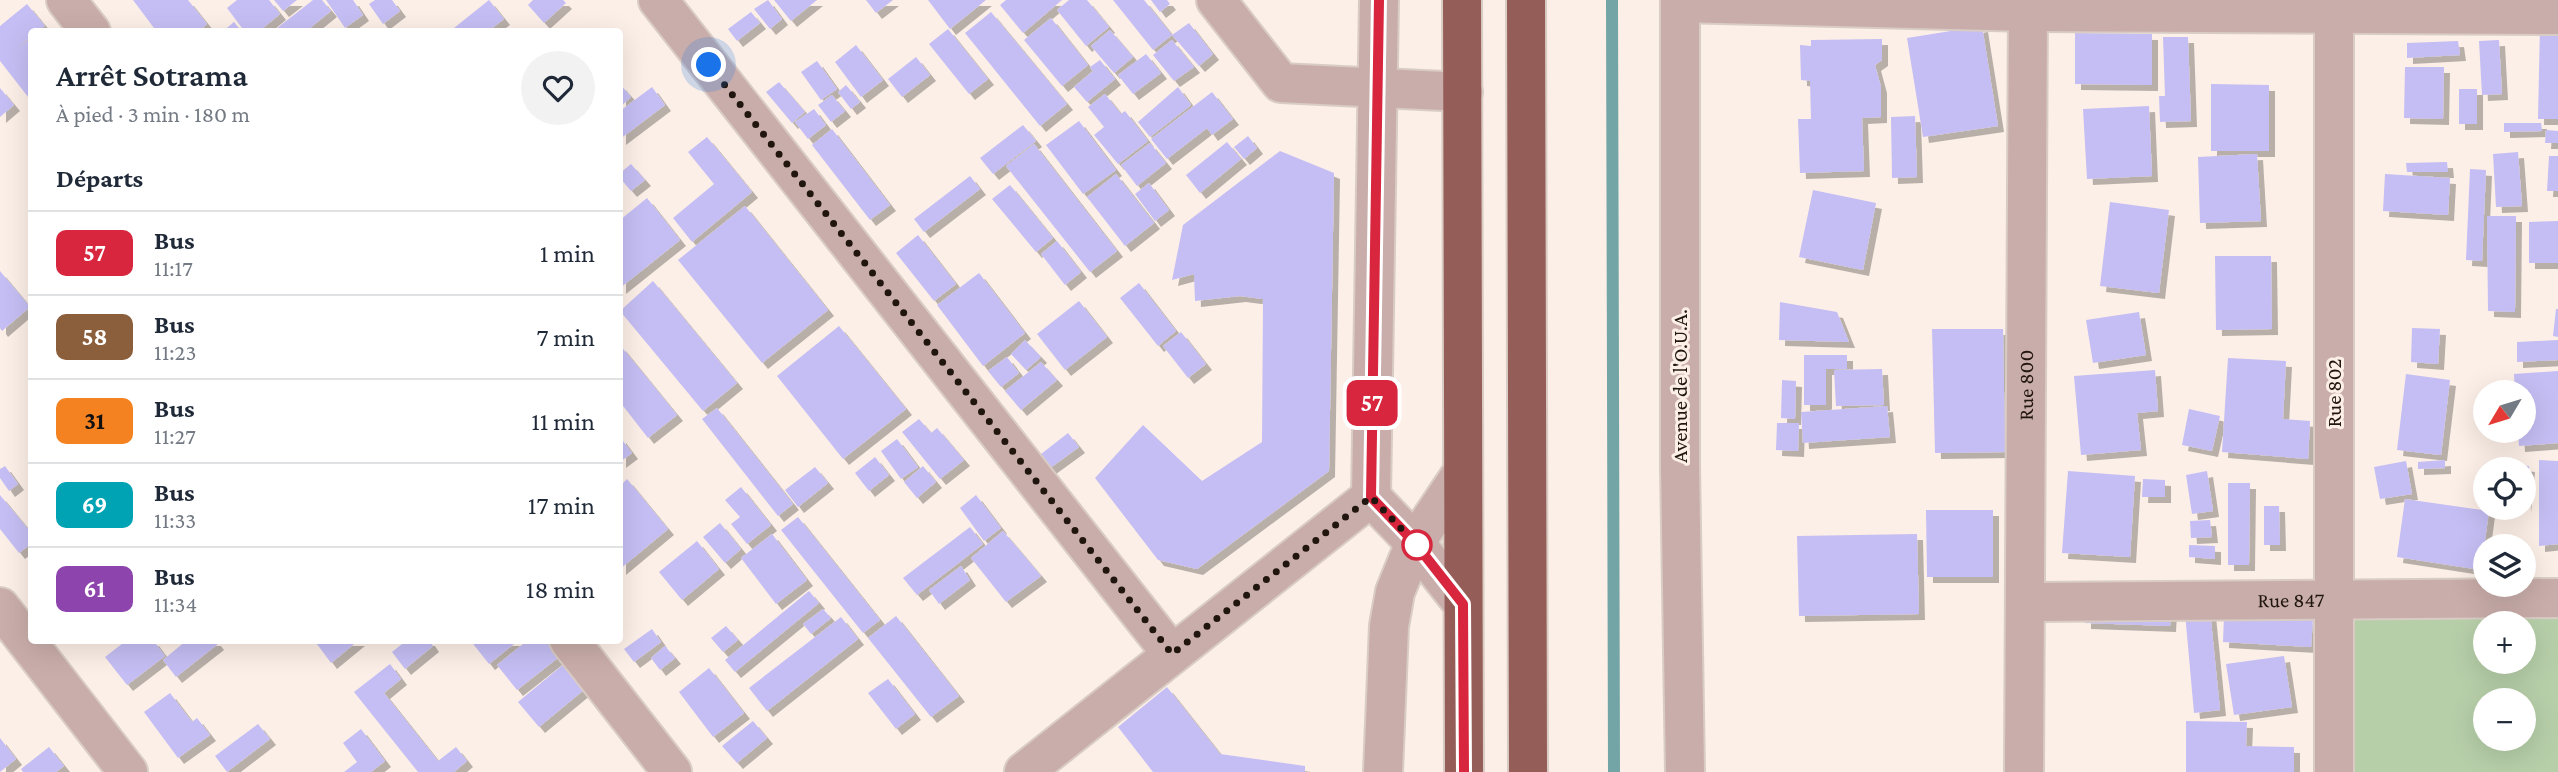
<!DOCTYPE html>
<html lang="fr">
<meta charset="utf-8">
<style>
:root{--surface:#fff;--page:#f2f2f3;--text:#1f2937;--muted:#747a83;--line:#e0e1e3}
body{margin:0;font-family:"Crimson Pro",serif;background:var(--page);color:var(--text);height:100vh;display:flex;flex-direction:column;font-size:26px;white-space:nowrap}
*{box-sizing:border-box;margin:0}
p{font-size:23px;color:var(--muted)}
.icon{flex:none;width:38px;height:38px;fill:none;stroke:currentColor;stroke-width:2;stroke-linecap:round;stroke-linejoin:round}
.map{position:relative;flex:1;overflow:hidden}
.drawer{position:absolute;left:28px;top:28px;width:595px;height:616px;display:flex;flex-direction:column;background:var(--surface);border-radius:7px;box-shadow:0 7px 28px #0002}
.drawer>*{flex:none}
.badge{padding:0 14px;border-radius:10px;font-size:24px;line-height:46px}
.needle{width:46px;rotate:232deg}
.fabs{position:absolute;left:2473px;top:380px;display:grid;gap:14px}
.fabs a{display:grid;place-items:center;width:63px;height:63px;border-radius:50%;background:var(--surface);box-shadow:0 7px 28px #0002;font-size:35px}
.you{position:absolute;width:35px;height:35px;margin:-18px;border:5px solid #fff;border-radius:50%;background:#1a73e8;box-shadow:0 0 0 10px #1a73e833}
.map>.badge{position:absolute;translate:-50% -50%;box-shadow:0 0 0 4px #fff}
h2{padding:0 28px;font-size:26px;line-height:63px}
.round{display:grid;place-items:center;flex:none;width:74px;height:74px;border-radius:37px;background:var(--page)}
.overview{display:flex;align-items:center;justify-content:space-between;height:119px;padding:0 28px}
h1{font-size:33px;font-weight:600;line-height:52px}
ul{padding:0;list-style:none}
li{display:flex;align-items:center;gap:21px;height:84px;padding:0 28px;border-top:2px solid var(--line)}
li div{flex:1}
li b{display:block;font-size:26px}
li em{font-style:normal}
li .badge{min-width:77px;font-weight:700;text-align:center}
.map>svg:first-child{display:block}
.pitch{fill:#b7cfa9;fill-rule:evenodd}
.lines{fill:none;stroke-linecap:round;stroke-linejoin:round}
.stream{stroke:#73a5a6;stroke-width:12}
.building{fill:#c5bef4;filter:url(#shadow)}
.minor-casing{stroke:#d9ccc4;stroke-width:42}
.highway-casing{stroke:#d9ccc4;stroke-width:42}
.minor{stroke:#c9adaa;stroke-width:38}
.highway{stroke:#955d58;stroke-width:38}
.line-casing{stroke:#fff;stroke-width:16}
.line{stroke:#d7263d;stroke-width:10}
.walk{stroke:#21160f;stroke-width:7;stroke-dasharray:0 12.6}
.stop-dot{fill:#fff;stroke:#d7263d;stroke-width:3.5}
.labels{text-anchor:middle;stroke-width:6;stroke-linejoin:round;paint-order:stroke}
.street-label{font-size:21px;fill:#21160f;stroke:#fcefe7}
</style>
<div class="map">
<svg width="2558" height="772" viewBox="0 0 2558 772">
<defs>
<filter id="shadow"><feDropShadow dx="6" dy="6" stdDeviation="0" flood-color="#0004"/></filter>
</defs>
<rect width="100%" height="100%" fill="#fcefe7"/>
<!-- pitch -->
<path class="pitch" d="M2558,615V772H2350V618ZM2485,623H2524V662H2485ZM2485,700H2524V738H2485Z"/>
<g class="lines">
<!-- stream -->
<path class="stream" d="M1612,0L1614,772"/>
</g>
<!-- building -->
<g class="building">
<path d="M133,0H188L207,24L198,32H157Z"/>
<path d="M237,0H269L280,14L258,32H245L227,8Z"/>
<path d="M274,0H297L283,11Z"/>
<path d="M313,0H322L331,11L305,32H272Z"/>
<path d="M326,0H353L363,15L345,28Z"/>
<path d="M375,0H392L400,11L383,24L369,4Z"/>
<path d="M489,0L504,19L487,32H449Z"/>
<path d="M533,0H563L566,3L544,23L528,5Z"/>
<path d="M768,0L782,19L770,29L754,9Z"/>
<path d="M774,0H817L791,21Z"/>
<path d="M866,0H893L876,13Z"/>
<path d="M928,0H986L950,29Z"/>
<path d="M1006,0H1062L1023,33L1000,5Z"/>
<path d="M1069,0H1087L1109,27L1086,46L1057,10Z"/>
<path d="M1113,0H1144L1172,35L1153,50Z"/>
<path d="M1151,0H1167L1170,4L1160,12Z"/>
<path d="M27,4L45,26L32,32V36L17,48L32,38V102L0,61V26Z"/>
<path d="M751,12L760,23L737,41L728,29Z"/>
<path d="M991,12L1067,104L1040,126L965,33Z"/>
<path d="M1051,18L1088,65L1062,86L1024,40Z"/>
<path d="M234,22L242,32H222Z"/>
<path d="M1189,23L1213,54L1199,66L1172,35Z"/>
<path d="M2540,25H2558V119H2538Z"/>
<path d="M1982,26L1998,126L1923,137L1907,38Z"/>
<path d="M948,29L988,79L969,94L929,44Z"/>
<path d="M1110,30L1133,57L1114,73L1091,46Z"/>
<path d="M2075,33L2152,34V85L2075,84Z"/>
<path d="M2163,37H2188L2191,121L2160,122L2159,96H2165Z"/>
<path d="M1882,39V60L1875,65L1881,87V117L1862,118L1864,171L1800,173L1798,119H1811L1810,81L1801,80L1800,45L1811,46V40Z"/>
<path d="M1172,40L1194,67L1174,81L1153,55Z"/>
<path d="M2499,40L2502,94L2482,95L2479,41Z"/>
<path d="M2458,41L2460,55L2407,58V43Z"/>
<path d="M856,45L883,80L861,97L835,62Z"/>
<path d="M1146,54L1161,73L1133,94L1118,75Z"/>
<path d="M916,57L930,75L902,97L888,79Z"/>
<path d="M1100,60L1115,79L1087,102L1074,87L1093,71L1090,67Z"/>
<path d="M817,61L837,89L821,100L801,72Z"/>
<path d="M2405,67H2444L2443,119L2404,118Z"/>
<path d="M779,82L805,112L792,123L766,92Z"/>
<path d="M620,84L631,97L620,107Z"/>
<path d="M2211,84L2269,85V151H2211Z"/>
<path d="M846,85L860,102L851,109L838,92Z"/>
<path d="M652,87L665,105L620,139V111Z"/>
<path d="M1178,87L1191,105L1150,137L1138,122Z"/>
<path d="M0,88L14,105L0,117Z"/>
<rect x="2459" y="89" width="18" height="35"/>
<path d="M1212,92L1233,119L1212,135L1207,128L1167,159L1151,139Z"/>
<path d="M1105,94L1121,114L1125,111L1148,141L1118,164L1094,135L1104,127L1088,107Z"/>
<path d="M832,95L845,111L831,122L818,105Z"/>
<path d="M2149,106L2152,176L2087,179L2083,109Z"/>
<path d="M814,109L826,125L808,139L795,122Z"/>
<path d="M1915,116L1917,177L1892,178L1891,117Z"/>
<path d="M1079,121L1116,170L1083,194L1046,145Z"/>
<path d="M2504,123H2541L2542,131L2504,132Z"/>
<path d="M1023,125L1036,141L993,174L980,158Z"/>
<path d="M832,129L890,205L870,220L812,145Z"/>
<path d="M2546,130L2558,131V143H2545Z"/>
<path d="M1248,136L1257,148L1244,159L1234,147Z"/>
<path d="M707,137L752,192L692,242L673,218L714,184L688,152Z"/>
<path d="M1227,142L1241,159L1200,193L1186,175Z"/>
<path d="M1150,143L1166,163L1137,186L1121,165Z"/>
<path d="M1034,144L1117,251L1090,272L1006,166Z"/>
<path d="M1280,151L1334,173L1329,471L1197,569L1158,560L1095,478L1143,425L1202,481L1262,442L1263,299L1240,296L1195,301L1194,274L1172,280L1183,225Z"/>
<path d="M2518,152L2522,206L2496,207L2493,154Z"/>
<path d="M2257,154L2261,221L2200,223L2198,157Z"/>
<path d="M2549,156H2558V191H2547Z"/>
<path d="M2447,162L2448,172H2407L2406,163Z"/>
<path d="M631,164L645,180L631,191L620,178V173Z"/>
<path d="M2470,169L2486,170L2482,261L2466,260Z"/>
<path d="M1116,174L1154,223L1125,246L1087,197Z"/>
<path d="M2385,174L2450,178L2448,215L2383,211Z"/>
<path d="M970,176L980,189L924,232L914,219Z"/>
<path d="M1149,183L1169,210L1155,221L1135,194Z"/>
<path d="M1010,185L1053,238L1036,252L992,199Z"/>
<path d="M1813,190L1876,203L1863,270L1799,257Z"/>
<path d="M647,198L680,240L620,288V220Z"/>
<path d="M2110,202L2169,210L2159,293L2100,286Z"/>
<path d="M745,206L828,310L762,363L678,260Z"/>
<path d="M2487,216H2516L2515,312L2488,311Z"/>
<path d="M2558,221V263H2529V222Z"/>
<path d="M918,235L956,284L934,301L896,253Z"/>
<path d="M1057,241L1081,272L1065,285L1041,254Z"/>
<path d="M2215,256H2271L2272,329L2216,330Z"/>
<path d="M0,271L30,307L2,331L0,328Z"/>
<path d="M979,273L1025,333L983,366L937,305Z"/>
<path d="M653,281L737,383L703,411L620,311Z"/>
<path d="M1139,283L1176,331L1158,346L1120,298Z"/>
<path d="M1079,301L1107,337L1065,370L1037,334Z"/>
<path d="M1780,302L1837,312L1849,342L1779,340Z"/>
<path d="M2556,309H2558V337L2553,336Z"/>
<path d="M2139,312L2146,355L2093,363L2086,320Z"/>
<path d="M839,326L906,409L843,459L777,376Z"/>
<path d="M2412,328L2440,329L2438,364L2411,362Z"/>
<path d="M1932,329H2003L2005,452L1935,453Z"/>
<path d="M1181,332L1206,364L1188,378L1163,346Z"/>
<path d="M1025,340L1041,357L1026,370L1011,354Z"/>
<path d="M2558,340V360L2517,362V342Z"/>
<path d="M620,345L677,415L648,438L620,402Z"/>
<path d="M1804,355H1847V369H1826V405H1804Z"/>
<path d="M1007,357L1019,373L1001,387L988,371Z"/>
<path d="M2228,358L2286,361L2283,419L2310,421L2308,459L2222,452Z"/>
<path d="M1041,362L1057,380L1021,410L1005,391Z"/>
<path d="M1882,369L1884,405L1836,406L1834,370Z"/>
<path d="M2155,370L2158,411L2137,413L2141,450L2081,455L2074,376Z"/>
<path d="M2558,371V443L2519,446L2518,430H2524V392H2515L2514,374Z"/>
<path d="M2406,374L2450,380L2441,455L2397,450Z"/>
<path d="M1782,380L1796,381L1795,419L1781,418Z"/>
<path d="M1887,406L1890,437L1803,443L1801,412Z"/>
<path d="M717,408L793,504L778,516L702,419Z"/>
<path d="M2189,409L2220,416L2212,451L2182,445Z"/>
<path d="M919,419L931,433L937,428L964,460L940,479L902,432Z"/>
<path d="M1777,423H1799L1798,451L1776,450Z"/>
<path d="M1068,433L1079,447L1046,471L1036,458Z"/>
<path d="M620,437L632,453L620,462Z"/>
<path d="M897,439L918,467L901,479L881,451Z"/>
<path d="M875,457L889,475L869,491L855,473Z"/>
<path d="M2445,460V468L2418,469V462Z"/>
<path d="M2539,460L2558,461V544L2539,546Z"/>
<path d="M2406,461L2412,494L2380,499L2374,467Z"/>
<path d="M2511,464L2529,466L2525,507L2524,469H2510Z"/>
<path d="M5,466L18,484L9,491L0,478V469Z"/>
<path d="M923,466L936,482L917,498L904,482Z"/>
<path d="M815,467L828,483L798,507L785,490Z"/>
<path d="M2068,471L2135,476L2130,557L2062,553Z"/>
<path d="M2207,471L2213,511L2192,514L2186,475Z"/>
<path d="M627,479L668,529L620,569V486Z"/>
<path d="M2143,479L2165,480V497H2142Z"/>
<path d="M2228,483H2250L2249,565H2228Z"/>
<path d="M741,487L771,525L747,544L731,524L740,517L725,500Z"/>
<path d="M0,495L32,534V543L19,553L0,529Z"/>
<path d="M976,495L1001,528L984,541L960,508Z"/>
<path d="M2405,499L2489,511L2481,570L2397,557Z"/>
<path d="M2264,506H2279L2280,545H2264Z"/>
<path d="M1926,510H1993V577H1927Z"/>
<path d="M798,517L880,620L863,633L781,530Z"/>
<path d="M2210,520L2212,537L2191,538L2190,521Z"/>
<path d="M720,523L741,549L725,563L703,537Z"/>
<path d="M970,527L983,544L917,595L903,578Z"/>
<path d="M1003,531L1041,576L1006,602L971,558Z"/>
<path d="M772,534L807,580L776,604L741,558Z"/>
<path d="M1917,534L1919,614L1799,616L1797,536Z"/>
<path d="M697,541L719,569L682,600L659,572Z"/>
<path d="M2189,545L2215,546V559L2189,557Z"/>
<path d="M961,566L970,580L939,604L929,590Z"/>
<path d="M809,591L819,603L735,672L725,660Z"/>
<path d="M2085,605L2171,608L2170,626L2085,623Z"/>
<path d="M823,609L831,618L811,634L803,624Z"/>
<path d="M2210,611L2220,710L2194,713L2185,613Z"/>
<path d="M2224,615L2313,619L2311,647L2223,642Z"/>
<path d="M896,616L959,696L931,717L868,638Z"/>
<path d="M841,617L858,639L767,711L749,688Z"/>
<path d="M726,626L738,640L723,652L711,638Z"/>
<path d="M652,629L661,642L634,662L624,649Z"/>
<path d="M127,640H153L165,656L127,685L105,657Z"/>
<path d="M187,640H215L218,644L176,677L163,660Z"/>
<path d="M314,640H359L331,663Z"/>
<path d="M407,640H429L433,646L405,669L392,652Z"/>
<path d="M470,640H519L489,664Z"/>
<path d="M528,640H560L568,650L517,690L497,665Z"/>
<path d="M665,646L675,658L660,670L651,658Z"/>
<path d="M2284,656L2292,707L2234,715L2226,664Z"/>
<path d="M570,659L591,684L539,727L518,702Z"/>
<path d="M390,664L401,679L384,693L438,761L456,747L467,761L454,772H418L354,692Z"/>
<path d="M709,668L744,713L713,737L679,692Z"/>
<path d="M888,679L915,714L896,729L868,693Z"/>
<path d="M1167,687L1220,754L1305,766V772H1153L1118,727Z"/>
<path d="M170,693L192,722L197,718L210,735L178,758L144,712Z"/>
<path d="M753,721L767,738L737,763L722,746Z"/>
<path d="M2186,721L2247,722L2246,746L2294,747V772H2186Z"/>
<path d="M258,724L270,739L227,772L215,756Z"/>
<path d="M361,729L385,761L371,772H344L357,762L343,743Z"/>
<path d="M0,738L16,759L0,772Z"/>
<path d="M49,747L64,766L56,772H23L21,769Z"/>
</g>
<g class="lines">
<defs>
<g id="minor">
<path d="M66,0L91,32"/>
<path d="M658,0L1172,654"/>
<path d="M1216,0L1281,83L1463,92"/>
<path d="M1680,0V466L1685,772"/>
<path d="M1680,3L2028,12L2558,15"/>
<path d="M1371,497L1379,0"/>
<path d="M1371,497L1415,543L1463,604"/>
<path id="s1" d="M2025,602L2558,598"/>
<path d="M0,607L128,772"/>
<path d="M569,640L672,772"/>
<path d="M1024,772L1371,497"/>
<path d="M1383,772L1389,626L1395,592L1415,543L1462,473"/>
<path id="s2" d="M2024,772L2028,0"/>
<path d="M2334,772V14"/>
</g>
<g id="highway">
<path d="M1462,0L1464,772"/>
<path d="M1526,0L1528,772"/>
</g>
</defs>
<!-- minor casing -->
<use href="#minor" class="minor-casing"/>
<!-- highway casing -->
<use href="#highway" class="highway-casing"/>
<!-- minor -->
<use href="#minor" class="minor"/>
<!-- highway -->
<use href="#highway" class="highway"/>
</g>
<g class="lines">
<defs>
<path id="line" d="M1379,0L1371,497L1415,543L1463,604L1464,772"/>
</defs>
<!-- line casing -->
<use href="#line" class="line-casing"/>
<!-- line -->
<use href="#line" class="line"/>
<!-- walk -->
<path class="walk" d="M709,65L1172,654L1371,497L1417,545"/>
</g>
<!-- markers -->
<circle class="stop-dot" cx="1417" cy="545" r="14"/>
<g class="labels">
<!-- street labels -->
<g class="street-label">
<text transform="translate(1680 386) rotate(-90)" y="7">Avenue de l'O.U.A.</text>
<text dy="7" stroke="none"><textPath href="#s2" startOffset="387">Rue 800</textPath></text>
<text transform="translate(2334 393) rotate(-90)" y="7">Rue 802</text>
<text dy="7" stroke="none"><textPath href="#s1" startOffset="266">Rue 847</textPath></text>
</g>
</g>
</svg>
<div class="fabs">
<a><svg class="needle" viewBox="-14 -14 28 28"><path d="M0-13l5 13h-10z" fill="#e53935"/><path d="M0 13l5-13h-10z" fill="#747a83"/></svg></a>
<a><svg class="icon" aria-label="locate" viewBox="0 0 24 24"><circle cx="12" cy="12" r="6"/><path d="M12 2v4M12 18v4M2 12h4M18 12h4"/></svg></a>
<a><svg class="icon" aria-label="layers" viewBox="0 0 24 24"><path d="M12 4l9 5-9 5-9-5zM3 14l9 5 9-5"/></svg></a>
<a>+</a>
<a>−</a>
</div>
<div class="you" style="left:709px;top:65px"></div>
<b class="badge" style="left:1372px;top:403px;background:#d7263d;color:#fff">57</b>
<section class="drawer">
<div class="overview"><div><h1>Arrêt Sotrama</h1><p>À pied · 3 min · 180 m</p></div><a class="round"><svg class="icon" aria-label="heart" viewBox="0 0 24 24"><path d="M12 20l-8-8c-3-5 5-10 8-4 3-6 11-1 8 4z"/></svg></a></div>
<h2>Départs</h2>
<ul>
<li><span class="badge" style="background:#d7263d;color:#fff">57</span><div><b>Bus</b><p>11:17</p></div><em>1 min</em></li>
<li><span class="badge" style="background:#8b5e3c;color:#fff">58</span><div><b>Bus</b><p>11:23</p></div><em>7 min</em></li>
<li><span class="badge" style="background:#f58220;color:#111">31</span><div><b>Bus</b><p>11:27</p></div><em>11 min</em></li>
<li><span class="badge" style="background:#00a3b4;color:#fff">69</span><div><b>Bus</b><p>11:33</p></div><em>17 min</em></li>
<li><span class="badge" style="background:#8e44ad;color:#fff">61</span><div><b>Bus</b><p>11:34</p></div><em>18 min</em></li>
</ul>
</section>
</div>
